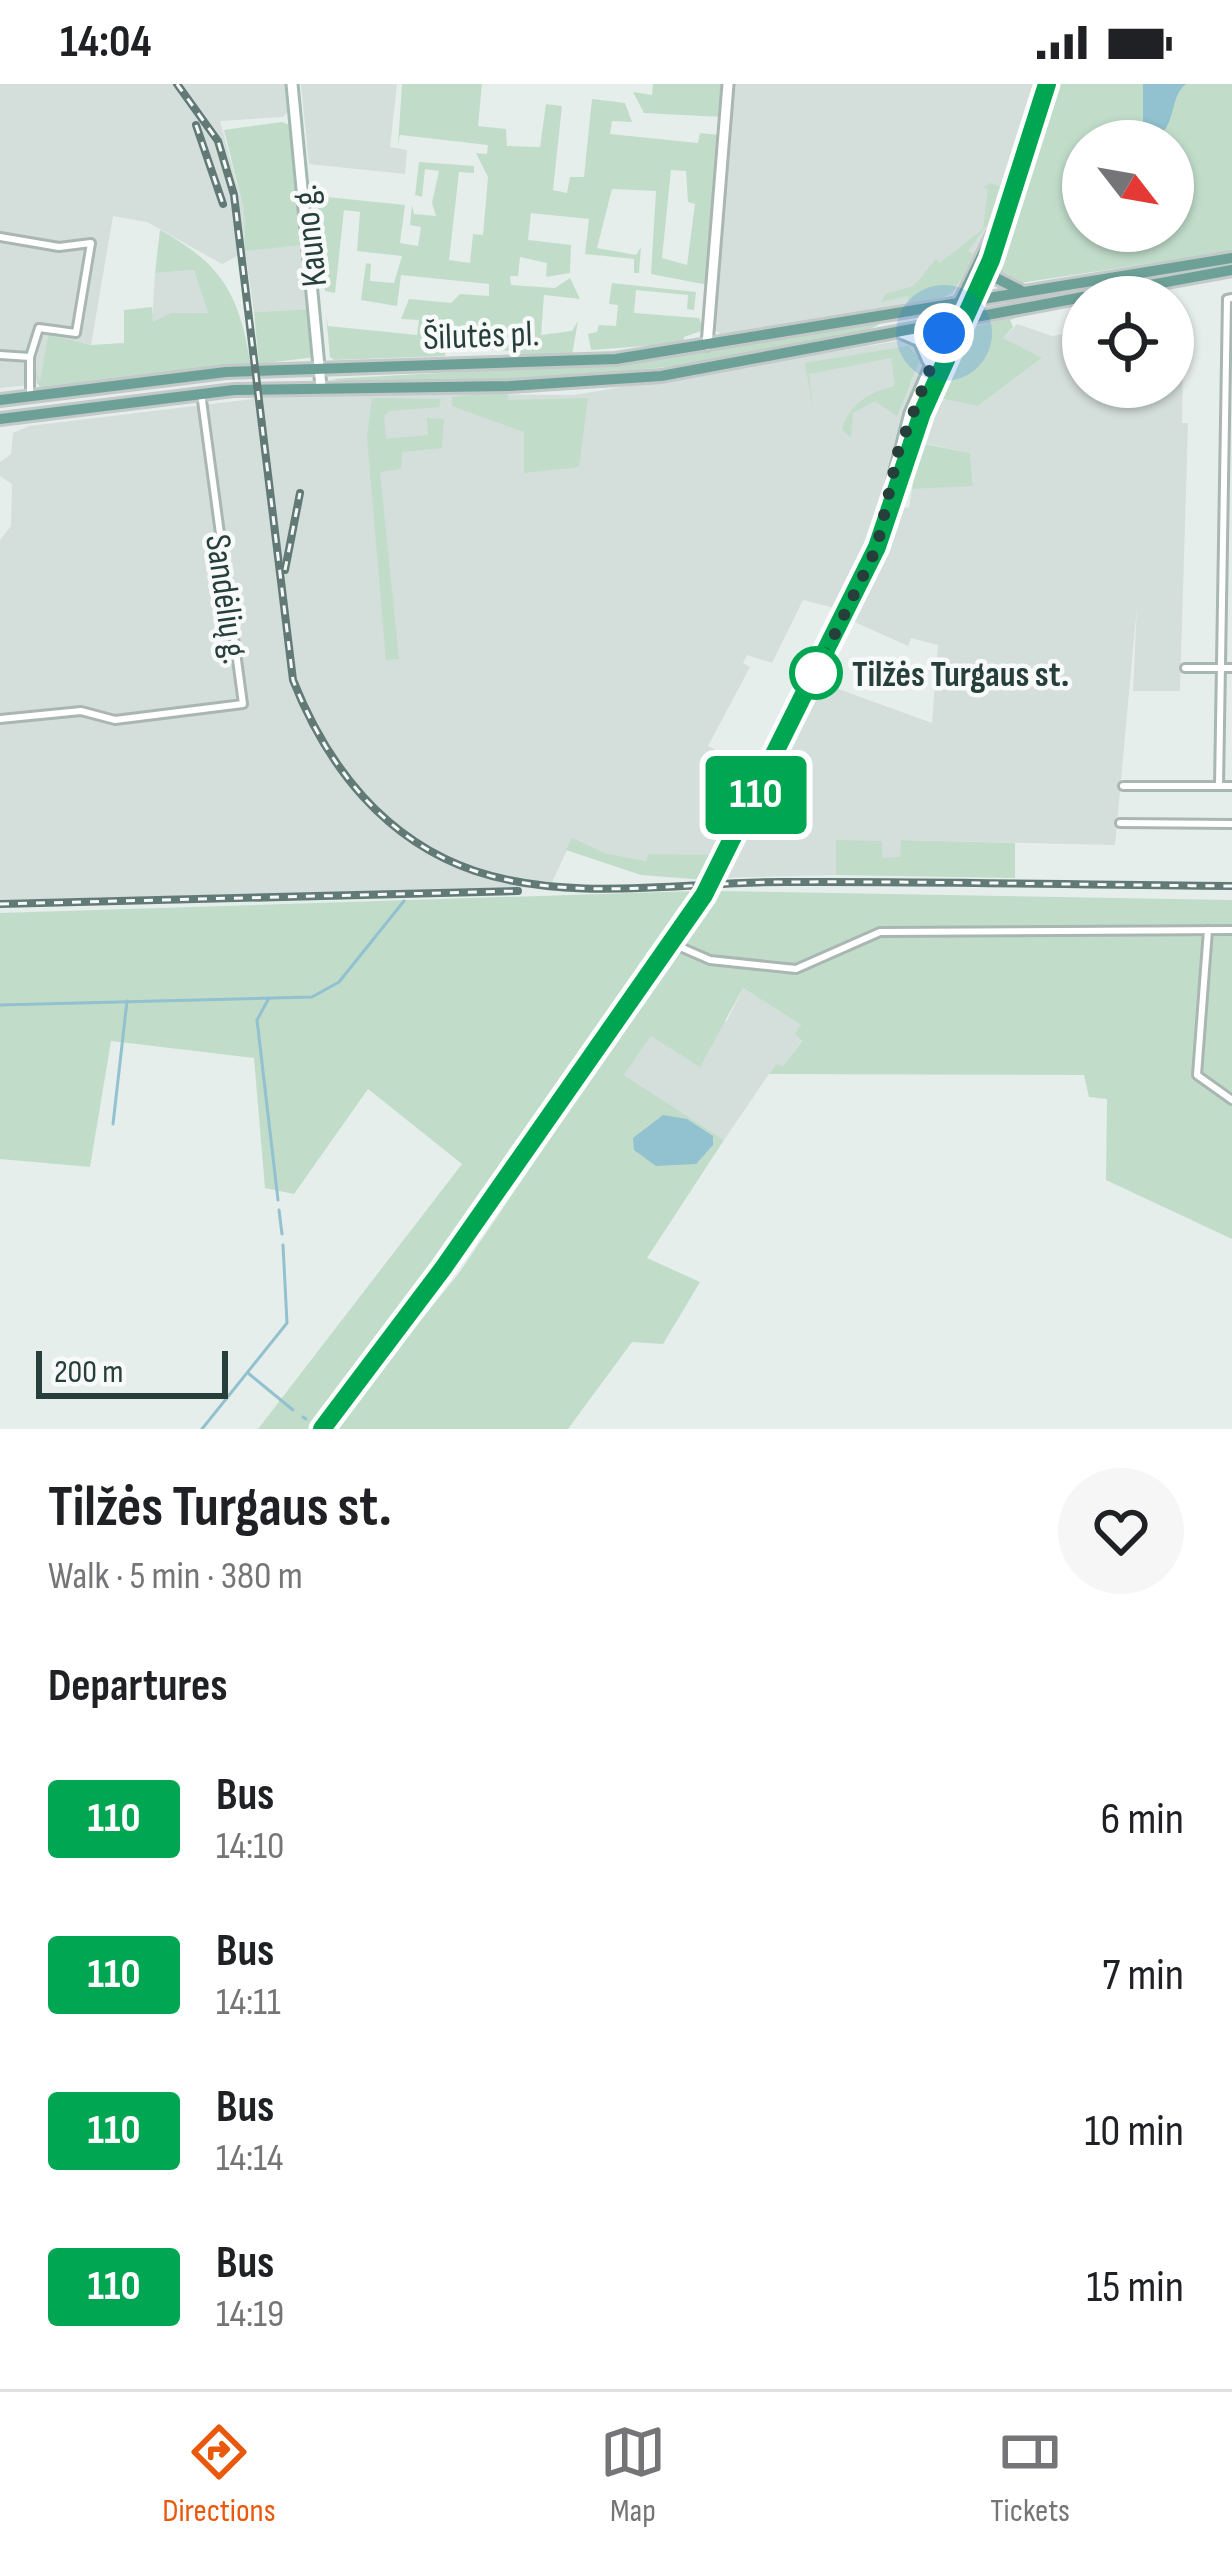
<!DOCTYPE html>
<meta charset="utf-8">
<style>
:root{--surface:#fff;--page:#f6f6f6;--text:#202124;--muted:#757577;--line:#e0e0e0;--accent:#ea580c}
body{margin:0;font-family:"Sofia Sans Condensed",sans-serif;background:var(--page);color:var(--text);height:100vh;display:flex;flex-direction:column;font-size:45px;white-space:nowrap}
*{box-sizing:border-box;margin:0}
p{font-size:39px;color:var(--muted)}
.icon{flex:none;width:66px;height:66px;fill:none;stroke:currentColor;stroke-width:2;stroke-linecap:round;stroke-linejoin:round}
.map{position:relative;height:1345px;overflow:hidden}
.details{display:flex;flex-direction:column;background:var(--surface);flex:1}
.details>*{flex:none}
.badge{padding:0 24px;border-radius:9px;font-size:42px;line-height:78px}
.needle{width:78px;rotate:121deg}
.buttons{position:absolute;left:1062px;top:36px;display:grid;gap:24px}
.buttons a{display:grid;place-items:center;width:132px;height:132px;border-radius:50%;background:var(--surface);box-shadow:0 3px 9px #0004;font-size:60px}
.scale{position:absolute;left:36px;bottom:30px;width:192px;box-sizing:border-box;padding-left:12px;border:6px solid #263f3a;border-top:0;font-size:33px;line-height:42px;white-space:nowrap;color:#263f3a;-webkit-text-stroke:9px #f7faf9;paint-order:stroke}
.you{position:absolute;width:60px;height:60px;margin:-30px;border:9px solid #fff;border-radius:50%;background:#1a73e8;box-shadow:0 0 0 18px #1a73e833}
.map>.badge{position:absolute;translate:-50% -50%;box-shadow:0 0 0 6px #fff}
h2{padding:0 48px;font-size:45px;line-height:108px}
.round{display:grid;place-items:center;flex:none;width:126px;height:126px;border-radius:63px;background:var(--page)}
.headline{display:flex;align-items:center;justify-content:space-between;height:204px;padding:0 48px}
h1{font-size:57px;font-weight:700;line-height:90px}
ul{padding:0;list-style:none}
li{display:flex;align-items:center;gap:36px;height:156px;padding:0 48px}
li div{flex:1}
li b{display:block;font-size:45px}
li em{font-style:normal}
li .badge{min-width:132px;font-weight:700;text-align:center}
.status{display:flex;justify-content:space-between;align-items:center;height:84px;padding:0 60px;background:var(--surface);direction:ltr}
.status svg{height:33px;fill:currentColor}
.dock{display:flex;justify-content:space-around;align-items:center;height:168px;border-top:3px solid var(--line);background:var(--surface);font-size:33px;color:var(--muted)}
.dock a{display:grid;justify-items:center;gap:6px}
.dock .on{color:var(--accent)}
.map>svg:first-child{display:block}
.built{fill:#d4deda}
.green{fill:#c1ddca;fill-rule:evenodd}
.water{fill:#92c1cf}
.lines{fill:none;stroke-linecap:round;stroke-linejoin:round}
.stream{stroke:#92c1cf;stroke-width:3}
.minor-casing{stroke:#a9b6b2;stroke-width:12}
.tertiary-casing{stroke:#a9b6b2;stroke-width:15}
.secondary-casing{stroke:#a5b9b3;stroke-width:15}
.primary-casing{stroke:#c2c9c8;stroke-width:16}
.minor{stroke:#fff;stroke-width:6}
.tertiary{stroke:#fff;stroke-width:9}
.secondary{stroke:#fff;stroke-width:9}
.primary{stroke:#6da197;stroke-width:10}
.rail-casing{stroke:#617a75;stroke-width:8}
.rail{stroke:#f7faf9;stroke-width:3;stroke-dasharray:9;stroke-linecap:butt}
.line-casing{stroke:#fff;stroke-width:27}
.line{stroke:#00a651;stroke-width:18}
.walk{stroke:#263f3a;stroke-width:12;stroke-dasharray:0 21.6}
.stop-dot{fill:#fff;stroke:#00a651;stroke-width:6}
.labels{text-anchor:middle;stroke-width:9;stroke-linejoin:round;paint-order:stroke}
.street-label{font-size:36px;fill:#263f3a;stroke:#f7faf9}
.stop-label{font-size:36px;font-weight:bold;fill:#263f3a;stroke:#f7faf9;text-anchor:start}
</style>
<div class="status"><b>14:04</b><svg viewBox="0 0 49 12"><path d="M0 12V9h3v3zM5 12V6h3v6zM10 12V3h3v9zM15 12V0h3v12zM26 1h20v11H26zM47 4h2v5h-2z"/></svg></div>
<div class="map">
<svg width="1232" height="1345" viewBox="0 0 1232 1345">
<rect width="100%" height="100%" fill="#e6eeeb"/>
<!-- built -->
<g class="built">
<path d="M0,0H286L289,26L283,33L220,37L244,126L245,166L304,161L312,225L254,228L245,168L222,180L147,138L113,132L91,261L48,252L40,300L0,304Z"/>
<path d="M301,0H397L390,63L407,66L405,90L309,80Z"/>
<path d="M732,0H1040L993,137L952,211L722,252L711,242Z"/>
<path d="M194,186L208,229L152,238L155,189Z"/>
<path d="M1184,229L1182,339H1188L1180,607H1133L1137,522L1115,761L902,756L900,774H882L837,756L836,791L717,794L819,598L932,639L938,561L911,554L908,562L850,536L896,422L909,424L912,405L973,401L970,369L915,357L937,314L978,322L1041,275L1003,254L1017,240L1052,252L1083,247V303H1173V230Z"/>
<path d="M904,256L920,260L926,275L901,333L869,455L838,525L803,516L772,579L747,571L743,579L750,583L708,662L760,688L718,773L647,777L605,769L572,755L550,803L0,816V456L11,442L12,400L0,392V378L11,370L13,349L29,342L253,315V309L574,311Z"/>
<path d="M743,904L801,941L802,956L783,982L775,981L724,1056L624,991L651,952L727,937Z"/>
</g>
<!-- green -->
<g class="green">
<path d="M402,0H482L478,42L506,45L507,62L540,63L546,20L562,22L553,106L567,109L570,93H584L592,15L625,19L632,38L612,37L610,50L698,59L700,49L720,51L708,201L651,190L656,107L612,105L597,164L636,171L641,163L639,189H634V175L585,170L589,135L531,129L528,156L571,161L570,189L546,193L547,179L520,173L518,192H510L511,201L555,204L570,194L580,215L544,211L541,251L572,247L578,237L572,271L513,274V267L445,264V272L334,276L330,273L326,231L328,242L417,251L419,236L401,235L409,215L451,219L460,210L489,212V200L401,191L397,222L361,216L366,179L371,180L370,197L394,199L402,172L357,167L360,128L344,126L335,209L325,207L317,112L405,121L400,159L418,162L421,143L410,141L412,121L414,130L436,132L432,119L439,87L425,85L422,113L415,111L419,78L474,82V89L459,88L449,176L470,179L473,150L483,151L488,93L476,69L487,70L488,61L400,51L398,61ZM671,86L686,87L688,118L695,120L687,181L662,174Z"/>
<path d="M653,0H725L722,33L644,29L633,8L652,11Z"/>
<path d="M1053,0H1232V167L1020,199L998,192L995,175ZM1083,57H1173V147H1083Z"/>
<path d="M282,38L290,41L304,161L245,167L244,126L224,46Z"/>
<path d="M990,99L1002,103L989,138L968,167L973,170C954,212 955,214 909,221L908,212L881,218L886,210L914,202L936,175L940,179L983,145L988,105L983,104Z"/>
<path d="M160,146C224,181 239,211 251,282L40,305L33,282L40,298L48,251L91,261L124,259V226L152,223L153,238L171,229H208L194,186L155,189Z"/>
<path d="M612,199L696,208L694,226L687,225L688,211L636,206L634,229L699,234L704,246L684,253L683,259L591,266L588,250L597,248L599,241L616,242L618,221L609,220Z"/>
<path d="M312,225L315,273L259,280L254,228Z"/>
<path d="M1022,232L1010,236L1013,243L1003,254L1042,274L978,322L938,314L932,321L971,243Z"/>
<path d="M881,238C846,278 395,312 331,295L636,278Z"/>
<path d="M908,262L920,275L897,332L875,317L853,329L851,354L842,345C850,319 870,308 895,302L891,274L809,290L813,325L805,279Z"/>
<path d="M480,309H508V316L588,314L579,383L524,389V348L452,322V313Z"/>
<path d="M372,314L441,315L439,323L389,327L384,332L386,355L428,351L427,334L444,335L442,364L402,368L401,385L380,388L399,575L386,576L367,353Z"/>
<path d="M920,359L970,369L973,402L912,405Z"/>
<path d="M745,699L752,708L705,796L641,791L566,766L572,754L605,769L646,777L649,770L712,771Z"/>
<path d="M836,756L882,757V774L900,773L901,756L1015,759V794L836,791Z"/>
<path d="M695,807L646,870V884L314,1345H258L462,1080L368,1005L294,1110L265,1104L254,974L111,957L90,1083L0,1075V829Z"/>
<path d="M718,807L1232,816V1155L1106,1096L1107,1015L1089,1013L1084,991L769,990L776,980L783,982L802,957L795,950L801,941L743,904L700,983L651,952L624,991L724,1056L647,1174L700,1198L663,1260L632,1258L568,1345H333L459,1189Z"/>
</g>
<!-- water -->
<g class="water">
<path d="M1143,0H1186C1168,14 1178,43 1153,56L1143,41Z"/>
<path d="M663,1031L687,1035L713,1052V1061L696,1080L656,1082L634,1066L633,1054Z"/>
</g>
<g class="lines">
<!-- stream -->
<g class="stream">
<path d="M269,914L257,936L278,1116"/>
<path d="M0,921L312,913L339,898L404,817"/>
<path d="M113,1040L127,917"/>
<path d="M279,1126L282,1150"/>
<path d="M248,1289L293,1326"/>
<path d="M303,1333L306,1335"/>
<path d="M202,1345L287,1239L283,1161"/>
</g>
<defs>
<g id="minor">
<path d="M0,153L59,163L91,159L76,249L39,244L30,273"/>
<path d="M0,271L30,273V312"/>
<path d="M1185,584H1232"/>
<path d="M0,635L81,627L115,636L243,620L201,309"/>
<path d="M1123,702H1232"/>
<path d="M1219,702L1227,215L1232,214"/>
<path d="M1120,739L1232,740"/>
<path d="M1208,846L1197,991L1232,1016"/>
<path d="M671,859L710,876L796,885L880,848L1232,846"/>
</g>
<path id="tertiary" d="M707,261L728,0"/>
<g id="secondary">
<path d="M292,0L321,303"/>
<path d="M901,249L919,257L928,277"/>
<path d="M890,406L910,329L950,237"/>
<path d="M322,1345L417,1221L704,811L866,487L922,329L964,235"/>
</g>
<g id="primary">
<path d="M991,175L996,194L1020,206"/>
<path d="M1085,213L1232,186"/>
<path d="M964,235L991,175L1047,0"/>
<path d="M950,237L992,151"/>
<path d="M0,316L226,288L616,275L1232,174"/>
<path d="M0,335L234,306L510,302L661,292L1083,213"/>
</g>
</defs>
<!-- minor casing -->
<use href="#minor" class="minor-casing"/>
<!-- tertiary casing -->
<use href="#tertiary" class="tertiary-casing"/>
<!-- secondary casing -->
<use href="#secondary" class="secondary-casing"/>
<!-- primary casing -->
<use href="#primary" class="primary-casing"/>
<!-- minor -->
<use href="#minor" class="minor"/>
<!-- tertiary -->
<use href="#tertiary" class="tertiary"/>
<!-- secondary -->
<use href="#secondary" class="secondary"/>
<!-- primary -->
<use href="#primary" class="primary"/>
<defs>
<g id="rail">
<path d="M177,0L218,57L234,111L293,596C327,682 384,756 475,787C571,819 685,798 784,798C934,797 1083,801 1232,802"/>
<path d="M196,41L223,120"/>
<path d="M285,486L300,409"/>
<path d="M0,820L518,807"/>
</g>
</defs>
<!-- rail casing -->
<use href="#rail" class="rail-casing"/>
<!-- rail -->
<use href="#rail" class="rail"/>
</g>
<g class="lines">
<defs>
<path id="line" d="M322,1345L444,1183L704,811L877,463L922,329L991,176L1047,0"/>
</defs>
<!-- line casing -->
<use href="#line" class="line-casing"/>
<!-- line -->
<use href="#line" class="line"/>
<!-- walk -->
<path class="walk" d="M816,589L877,463L898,368L944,249"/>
</g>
<!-- markers -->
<circle class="stop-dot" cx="816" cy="589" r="24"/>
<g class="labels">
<!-- street labels -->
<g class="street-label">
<text transform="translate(308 152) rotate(-96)" y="13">Kauno g.</text>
<text transform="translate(481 250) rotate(-2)" y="13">Šilutės pl.</text>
<text transform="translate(228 515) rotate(82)" y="13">Sandėlių g.</text>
</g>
<!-- stop labels -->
<g class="stop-label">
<text x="852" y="602">Tilžės Turgaus st.</text>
</g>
</g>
</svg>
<div class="buttons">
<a><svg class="needle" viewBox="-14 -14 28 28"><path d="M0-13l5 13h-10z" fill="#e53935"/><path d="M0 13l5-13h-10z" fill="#757577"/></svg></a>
<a><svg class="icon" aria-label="locate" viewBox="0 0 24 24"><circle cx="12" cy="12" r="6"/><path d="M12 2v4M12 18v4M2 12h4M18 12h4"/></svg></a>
</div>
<div class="scale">200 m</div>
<div class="you" style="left:944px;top:249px"></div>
<b class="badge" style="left:756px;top:711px;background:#00a651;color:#fff">110</b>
</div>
<section class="details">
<div class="headline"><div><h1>Tilžės Turgaus st.</h1><p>Walk · 5 min · 380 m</p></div><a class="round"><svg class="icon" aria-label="heart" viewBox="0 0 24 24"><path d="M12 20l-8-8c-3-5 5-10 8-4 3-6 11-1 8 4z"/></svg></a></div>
<h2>Departures</h2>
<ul>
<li><span class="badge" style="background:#00a651;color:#fff">110</span><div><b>Bus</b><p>14:10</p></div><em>6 min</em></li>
<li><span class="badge" style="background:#00a651;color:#fff">110</span><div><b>Bus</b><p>14:11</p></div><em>7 min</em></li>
<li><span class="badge" style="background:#00a651;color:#fff">110</span><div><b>Bus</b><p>14:14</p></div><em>10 min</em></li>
<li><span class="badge" style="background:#00a651;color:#fff">110</span><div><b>Bus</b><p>14:19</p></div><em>15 min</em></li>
</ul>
</section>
<nav class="dock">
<a class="on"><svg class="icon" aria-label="directions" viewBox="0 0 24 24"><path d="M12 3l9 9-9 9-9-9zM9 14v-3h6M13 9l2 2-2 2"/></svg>Directions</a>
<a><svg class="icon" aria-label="map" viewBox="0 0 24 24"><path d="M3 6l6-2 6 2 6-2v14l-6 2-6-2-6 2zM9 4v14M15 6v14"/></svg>Map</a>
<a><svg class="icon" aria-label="tickets" viewBox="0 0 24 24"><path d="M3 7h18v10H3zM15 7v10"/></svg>Tickets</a>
</nav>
